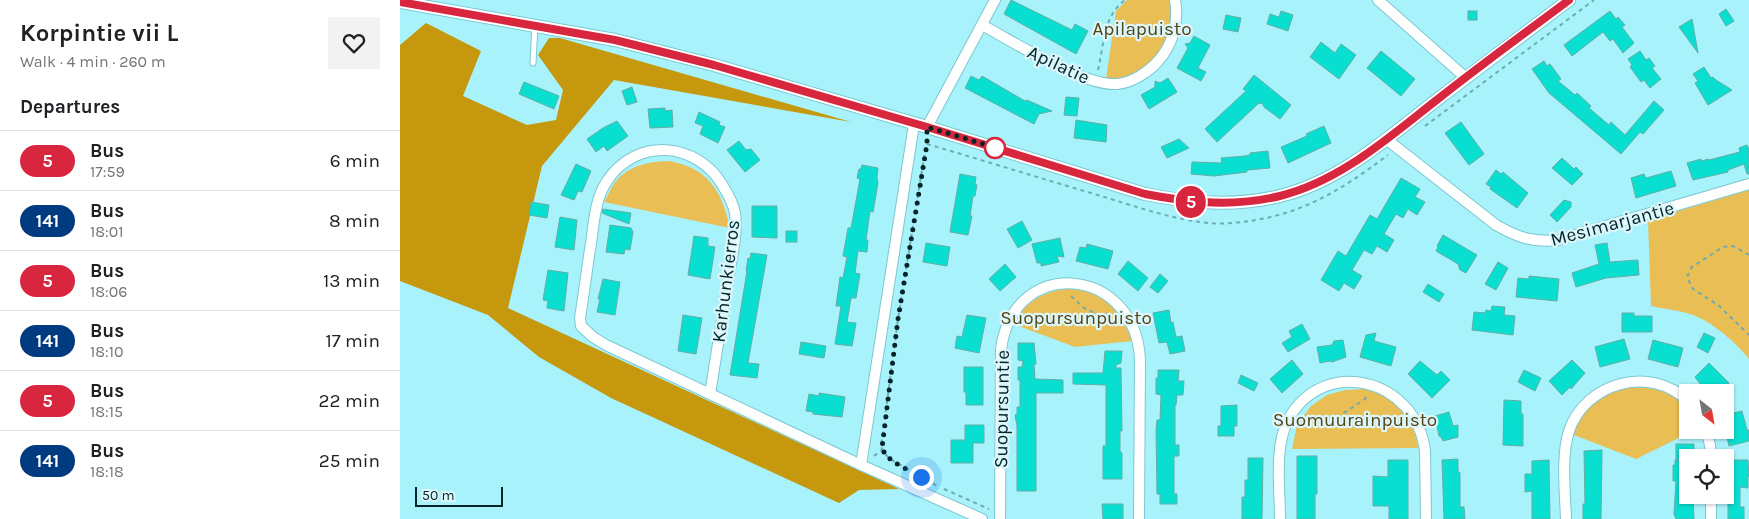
<!DOCTYPE html>
<meta charset="utf-8">
<style>
:root{--surface:#fff;--page:#f2f2f2;--text:#202124;--muted:#757577;--line:#e0e0e0}
body{margin:0;font-family:Karla,sans-serif;background:var(--page);color:var(--text);height:100vh;display:flex;flex-direction:column;font-size:19px;white-space:nowrap}
*{box-sizing:border-box;margin:0}
p{font-size:16px;color:var(--muted)}
.icon{flex:none;width:28px;height:28px;fill:none;stroke:currentColor;stroke-width:2;stroke-linecap:round;stroke-linejoin:round}
.map{position:relative;flex:1;overflow:hidden}
.panel{display:flex;flex-direction:column;background:var(--surface);width:400px}
.panel>*{flex:none}
.badge{padding:0 10px;border-radius:16px;font-size:18px;line-height:32px}
.needle{width:32px;rotate:149deg}
.controls{position:absolute;left:1279px;top:384px;display:grid;gap:10px}
.controls a{display:grid;place-items:center;width:55px;height:55px;border-radius:0px;background:var(--surface);box-shadow:0 1px 4px #0004;font-size:25px}
.scale{position:absolute;left:15px;bottom:12px;width:88px;box-sizing:border-box;padding-left:5px;border:2px solid #052529;border-top:0;font-size:14px;line-height:18px;white-space:nowrap;color:#052529;-webkit-text-stroke:4px #dbf7fb;paint-order:stroke}
.you{position:absolute;width:25px;height:25px;margin:-12px;border:4px solid #fff;border-radius:50%;background:#1a73e8;box-shadow:0 0 0 8px #1a73e833}
.map>.badge{position:absolute;translate:-50% -50%;box-shadow:0 0 0 2px #fff}
h2{padding:0 20px;font-size:19px;line-height:45px}
.round{display:grid;place-items:center;flex:none;width:52px;height:52px;border-radius:0px;background:var(--page)}
.headline{display:flex;align-items:center;justify-content:space-between;height:85px;padding:0 20px}
h1{font-size:24px;font-weight:700;line-height:38px}
ul{padding:0;list-style:none}
li{display:flex;align-items:center;gap:15px;height:60px;padding:0 20px;border-top:1px solid var(--line)}
li div{flex:1}
li b{display:block;font-size:19px}
li em{font-style:normal}
li .badge{min-width:55px;font-weight:700;text-align:center}
main{display:flex;flex:1;min-height:0}
.map>svg:first-child{display:block}
.green{fill:#e9be54}
.forest{fill:#c5980d}
.building{fill:#09dfd1;stroke:#64ada5}
.lines{fill:none;stroke-linecap:round;stroke-linejoin:round}
.service-casing{stroke:#7ec7d1;stroke-width:7}
.minor-casing{stroke:#7ec7d1;stroke-width:12}
.tertiary-casing{stroke:#7ec7d1;stroke-width:14}
.path{stroke:#6fabb2;stroke-width:2;stroke-dasharray:4 4;stroke-linecap:butt}
.service{stroke:#fff;stroke-width:5}
.minor{stroke:#fff;stroke-width:10}
.tertiary{stroke:#fff;stroke-width:12}
.line-casing{stroke:#fff;stroke-width:11}
.line{stroke:#d7263d;stroke-width:8}
.walk{stroke:#052529;stroke-width:5;stroke-dasharray:0 9}
.stop-dot{fill:#fff;stroke:#d7263d;stroke-width:2.5}
.labels{text-anchor:middle;stroke-width:4.5;stroke-linejoin:round;paint-order:stroke}
.park-label{font-size:19px;fill:#574414;stroke:#dbf7fb}
.street-label{font-size:19px;fill:#052529;stroke:#dbf7fb}
</style>
<main>
<section class="panel">
<div class="headline"><div><h1>Korpintie vii L</h1><p>Walk · 4 min · 260 m</p></div><a class="round"><svg class="icon" aria-label="heart" viewBox="0 0 24 24"><path d="M12 20l-8-8c-3-5 5-10 8-4 3-6 11-1 8 4z"/></svg></a></div>
<h2>Departures</h2>
<ul>
<li><span class="badge" style="background:#d7263d;color:#fff">5</span><div><b>Bus</b><p>17:59</p></div><em>6 min</em></li>
<li><span class="badge" style="background:#003b80;color:#fff">141</span><div><b>Bus</b><p>18:01</p></div><em>8 min</em></li>
<li><span class="badge" style="background:#d7263d;color:#fff">5</span><div><b>Bus</b><p>18:06</p></div><em>13 min</em></li>
<li><span class="badge" style="background:#003b80;color:#fff">141</span><div><b>Bus</b><p>18:10</p></div><em>17 min</em></li>
<li><span class="badge" style="background:#d7263d;color:#fff">5</span><div><b>Bus</b><p>18:15</p></div><em>22 min</em></li>
<li><span class="badge" style="background:#003b80;color:#fff">141</span><div><b>Bus</b><p>18:18</p></div><em>25 min</em></li>
</ul>
</section>
<div class="map">
<svg width="1349" height="519" viewBox="0 0 1349 519">
<rect width="100%" height="100%" fill="#a8f2fc"/>
<!-- green -->
<g class="green">
<path d="M727,0H771V33L751,65L732,76L717,80L706,79L716,11Z"/>
<path d="M268,161C307,167 322,190 330,228L204,202C208,196 211,187 216,181C230,165 248,162 268,161Z"/>
<path d="M1349,190V359C1337,343 1310,320 1290,314C1278,310 1264,309 1251,306L1248,220Z"/>
<path d="M668,289C702,290 720,310 732,341L675,347L613,324C624,302 645,291 668,289Z"/>
<path d="M1235,387C1255,388 1274,392 1287,409L1288,430H1295L1236,459L1174,435C1176,429 1178,422 1181,417C1192,398 1215,390 1235,387Z"/>
<path d="M965,389C999,396 1012,414 1018,448L892,449L897,425L911,406L927,395L945,390Z"/>
</g>
<!-- forest -->
<path class="forest" d="M26,23L81,51L63,96L127,125L156,120L163,90L138,55L149,38H160L451,122L214,80L142,166L108,308L499,489L459,490L439,503L211,398L139,357L88,315L0,281V45Z"/>
<!-- building -->
<g class="building">
<path d="M611,0L672,30L675,24L688,31L676,54L604,14Z"/>
<path d="M1326,9L1334,21L1326,26L1319,14Z"/>
<path d="M881,11L893,15L888,31L867,24L870,14L879,17Z"/>
<rect x="1068" y="11" width="9" height="9"/>
<path d="M1210,11L1216,19L1218,17L1225,25L1222,27L1234,43L1223,53L1213,39L1210,41L1203,32L1172,56L1164,45Z"/>
<path d="M826,15L841,18L838,32L823,29Z"/>
<path d="M1292,19L1298,53L1279,27Z"/>
<path d="M794,36L810,45L798,68L806,72L801,81L777,68L788,48L785,44L790,43Z"/>
<path d="M921,42L935,53L941,44L956,55L939,79L910,57Z"/>
<path d="M981,51L1015,79L1001,96L967,68Z"/>
<path d="M1240,51L1246,60L1249,58L1255,66L1252,68L1261,79L1250,88L1244,80L1241,82L1230,67L1232,65L1228,59Z"/>
<path d="M1144,61L1147,66L1150,64L1161,79L1158,81L1175,95L1177,93L1191,106L1189,108L1209,125L1211,122L1225,135L1254,101L1264,110L1243,134L1240,132L1221,154L1149,93L1132,69Z"/>
<path d="M1304,67L1311,78L1313,77L1316,80L1332,90L1308,105L1295,83L1298,81L1293,74Z"/>
<path d="M854,75L891,105L880,119L864,107L863,104L859,103L817,142L805,129L846,91L843,89Z"/>
<path d="M571,76L579,80L582,76L625,101L627,100L652,111L639,114L634,124L565,88Z"/>
<path d="M768,78L777,92L749,109L741,95L755,87V81L760,83Z"/>
<path d="M124,82L159,96L154,109L119,94Z"/>
<path d="M232,87L237,102L227,105L222,91Z"/>
<path d="M666,97L679,98L677,116L664,115Z"/>
<path d="M265,108V111L272,110L273,127L250,128L248,109Z"/>
<path d="M299,112L320,122L319,125L325,127L318,143L300,134L303,126L295,123Z"/>
<path d="M676,120L707,125L706,142L674,138Z"/>
<path d="M217,121L228,136L207,151L204,146L196,152L187,139L203,128Z"/>
<path d="M1061,122L1084,154L1069,165L1045,133Z"/>
<path d="M924,126L931,143L888,163L881,147L907,136L906,134Z"/>
<path d="M779,139L789,148L767,158L761,147Z"/>
<path d="M339,141L346,150L351,149L360,160L345,172L327,150Z"/>
<path d="M1347,145L1349,149V174H1347L1344,164L1328,170V172L1293,180L1287,163L1301,159L1302,161L1308,159L1309,160L1340,152L1339,148Z"/>
<path d="M868,151L870,168L847,170V172L814,176L791,174L792,162L822,163L821,158L845,156L850,155V153Z"/>
<path d="M1162,158L1174,169L1176,167L1183,174L1172,185L1152,168Z"/>
<path d="M176,164L191,171L182,192L178,191L174,200L161,195Z"/>
<path d="M462,165L478,168L477,177L478,183L473,212L470,211L466,240H468L467,252L458,251L455,273L460,274L456,298H451L447,322L456,323L452,346L435,344L441,306H436L440,277L443,278L447,257L443,256L448,228H451L460,179L457,178L459,169H461Z"/>
<path d="M1096,170L1101,174L1103,172L1128,193L1117,208L1090,189L1091,187L1086,184Z"/>
<path d="M1271,171L1276,186L1236,198L1231,178L1244,174L1246,178Z"/>
<path d="M560,174L576,177L575,184L577,185L575,196H573L570,216H572L568,235L550,232Z"/>
<path d="M1001,178L1020,189L1015,197L1025,202L1017,215L1008,209L1003,218L996,214L984,234L994,240L987,252L977,246L972,254L964,250L952,270L962,276L954,289L944,283L939,291L921,280L938,251L946,256L970,215L977,219Z"/>
<path d="M1164,200L1171,202V207L1157,222L1150,215Z"/>
<path d="M131,202L149,205L147,218L129,215Z"/>
<path d="M352,206H377V238L352,237Z"/>
<path d="M203,209L231,213L229,224L202,213Z"/>
<path d="M160,217L177,220L174,250L155,247Z"/>
<path d="M622,221L632,240L618,248L607,229Z"/>
<path d="M210,225L231,228L233,232L230,250L225,249L224,254L206,252Z"/>
<rect x="386" y="231" width="11" height="11"/>
<path d="M1043,235L1077,255L1066,273L1060,270L1058,264L1036,251L1038,247L1037,246Z"/>
<path d="M294,236L308,238V246L315,247L310,279L288,275Z"/>
<path d="M660,238L664,257L657,256L659,262L641,266V263H637L632,244Z"/>
<path d="M526,243L550,247L547,266L523,262Z"/>
<path d="M1207,243L1210,262L1238,260L1239,275L1206,278L1176,287L1172,273L1199,264L1195,245Z"/>
<path d="M687,244L713,251L708,269L676,261L680,247L686,248Z"/>
<path d="M351,253L367,255L348,363L359,364L357,378L330,375L347,271H346L348,258L350,259Z"/>
<path d="M728,261L748,278L738,291L718,274Z"/>
<path d="M1098,262L1108,268L1096,290L1085,284Z"/>
<path d="M605,264L616,277L600,291L589,279Z"/>
<path d="M148,270L168,273L164,311L147,308L148,301L143,300Z"/>
<path d="M760,274L768,281L758,293L750,287Z"/>
<path d="M1129,276L1159,279L1157,301L1116,297L1118,278L1129,279Z"/>
<path d="M203,279L220,282L215,315L197,312L200,299H198Z"/>
<path d="M1028,284L1044,294L1039,302L1023,292Z"/>
<path d="M1092,306L1105,307L1104,315L1115,316L1113,335L1072,330L1074,312L1085,313L1086,310L1091,311Z"/>
<path d="M769,310L771,323L773,322L776,337L782,336L785,351L770,354L767,342L759,343L753,313Z"/>
<path d="M1222,313H1234V316H1252V332H1222Z"/>
<path d="M283,315L302,318L296,354L278,351Z"/>
<path d="M567,315L586,318L579,353L555,348L557,336L562,337Z"/>
<path d="M902,324L910,339L888,352L882,343L892,337L889,331Z"/>
<path d="M976,333L974,341L996,347L991,366L960,357L966,335Z"/>
<path d="M1304,333L1315,338L1308,353L1297,347Z"/>
<path d="M1224,339L1230,359L1200,367L1195,347Z"/>
<path d="M943,340L946,357L932,362L930,361L920,363L917,347L932,345L934,341Z"/>
<path d="M1253,340L1283,348L1278,367L1248,359Z"/>
<path d="M401,342L426,346L424,358L399,354Z"/>
<path d="M618,343H634L636,364L634,365L635,379L663,380V393H636V491H617V426L615,415L617,414V407H620V380H618V367H622L623,361L618,360Z"/>
<path d="M705,351H722L721,363L716,365V368H721L722,431H720V451L722,453V479H703V446H706V385L673,384V373H703Z"/>
<path d="M892,360L903,374L882,393L870,379Z"/>
<path d="M1172,360L1185,373L1171,389L1170,387L1162,395L1149,381Z"/>
<path d="M1020,361L1037,375L1041,371L1050,380L1032,398L1008,374Z"/>
<path d="M1309,363L1329,383L1320,392H1311L1301,385L1295,377Z"/>
<path d="M564,367H583V405H566V392H564Z"/>
<path d="M758,370H779L778,381H784L783,395H777L776,405H775V445H779V456H774V494H777V504H760V494H757L756,430L757,420H760L761,395L756,394V378H758Z"/>
<path d="M1124,370L1141,378L1135,391L1118,382Z"/>
<path d="M841,375L858,383L854,391L838,383Z"/>
<path d="M419,393L445,397L442,417L413,414V412L406,411L409,394L419,396Z"/>
<path d="M1104,400L1121,401V414H1123V446L1103,445Z"/>
<path d="M837,405V426H834V436H818V426H821V406Z"/>
<path d="M1342,411L1347,430H1349V441L1329,446L1325,429V415Z"/>
<path d="M1049,412L1053,426L1058,425V437L1043,441L1041,437L1039,436L1035,416Z"/>
<path d="M565,425H584V443H573V463H551V440H565Z"/>
<path d="M1276,444H1294V455L1276,460H1288V495H1293L1294,519H1276L1274,514L1276,481H1273V465H1275V460H1276Z"/>
<path d="M1202,450L1201,519H1183V504H1185L1184,451Z"/>
<path d="M897,456H917V494H915V519H897Z"/>
<path d="M848,458H863L862,519H842V497H845V480H848Z"/>
<path d="M1058,459V471L1060,473V507H1064L1065,519H1044L1042,460Z"/>
<path d="M988,460H1008V519H989V506H973V476L988,477Z"/>
<path d="M1149,460L1150,519H1132V491L1125,492V474H1132V461Z"/>
<path d="M1328,460H1348L1349,476L1348,477V488L1340,487V507H1344V519H1328V476L1326,474V465L1328,464Z"/>
<path d="M702,504H723V519H703Z"/>
</g>
<g class="lines">
<defs>
<path id="service" d="M133,63L135,25"/>
<g id="minor">
<path d="M978,0L1066,78"/>
<path d="M582,25C614,42 682,86 717,84C732,83 750,71 759,60C773,44 779,21 775,0"/>
<path d="M514,124L461,465L582,519"/>
<path d="M527,127L595,0"/>
<path d="M986,139L1096,225C1117,237 1133,243 1158,240L1349,184"/>
<path d="M310,394C316,356 322,319 328,281C331,259 338,236 335,213C333,203 328,194 323,186C297,141 236,137 207,181C195,199 194,222 191,243C187,268 184,293 180,318L181,326L193,337L206,345L461,465"/>
<path d="M1306,430L1310,445L1311,458"/>
<path d="M1311,495V519"/>
<path d="M600,519L601,349C614,254 736,266 740,360L739,519"/>
<path d="M880,519C880,489 874,447 888,420C923,355 1016,378 1025,451L1026,519"/>
<path d="M1166,519C1165,493 1161,455 1169,431C1185,383 1250,364 1288,401"/>
</g>
<path id="tertiary" d="M0,2L215,40L314,65L527,127L745,194C791,203 834,207 880,196C941,181 990,136 1038,99C1082,66 1125,33 1169,0"/>
</defs>
<!-- service casing -->
<use href="#service" class="service-casing"/>
<!-- minor casing -->
<use href="#minor" class="minor-casing"/>
<!-- tertiary casing -->
<use href="#tertiary" class="tertiary-casing"/>
<!-- path -->
<g class="path">
<path d="M698,70C704,45 703,16 725,0"/>
<path d="M1025,126L1194,0"/>
<path d="M527,139L498,319L481,447L484,453L490,459L539,487"/>
<path d="M527,144C585,161 643,179 701,196C738,207 793,227 831,223C897,218 937,193 988,155"/>
<path d="M1349,255L1333,246L1323,247L1292,267L1287,277L1293,289L1318,305L1349,335"/>
<path d="M671,296L684,308L701,316L709,313"/>
<path d="M905,416C930,426 945,412 965,399L967,396"/>
<path d="M474,456L482,450"/>
<path d="M544,489L589,509"/>
</g>
<!-- service -->
<use href="#service" class="service"/>
<!-- minor -->
<use href="#minor" class="minor"/>
<!-- tertiary -->
<use href="#tertiary" class="tertiary"/>
</g>
<g class="lines">
<defs>
<path id="line" d="M0,2L215,40L314,65L527,127L745,194C791,203 834,207 880,196C941,181 990,136 1038,99C1081,65 1125,33 1169,0"/>
</defs>
<!-- line casing -->
<use href="#line" class="line-casing"/>
<!-- line -->
<use href="#line" class="line"/>
<!-- walk -->
<path class="walk" d="M521,477C508,469 487,462 482,448L498,319L527,144V127L600,149L595,148"/>
</g>
<!-- markers -->
<circle class="stop-dot" cx="595" cy="148" r="10"/>
<g class="labels">
<!-- park labels -->
<g class="park-label">
<text x="742" y="35">Apilapuisto</text>
<text x="676" y="324">Suopursunpuisto</text>
<text x="955" y="426">Suomuurainpuisto</text>
</g>
<!-- street labels -->
<g class="street-label">
<text transform="translate(659 64) rotate(25)" y="7">Apilatie</text>
<text transform="translate(1212 223) rotate(-15)" y="7">Mesimarjantie</text>
<text transform="translate(325 281) rotate(-83)" y="7">Karhunkierros</text>
<text transform="translate(601 409) rotate(-89)" y="7">Suopursuntie</text>
</g>
</g>
</svg>
<div class="controls">
<a><svg class="needle" viewBox="-14 -14 28 28"><path d="M0-13l5 13h-10z" fill="#e53935"/><path d="M0 13l5-13h-10z" fill="#757577"/></svg></a>
<a><svg class="icon" aria-label="locate" viewBox="0 0 24 24"><circle cx="12" cy="12" r="6"/><path d="M12 2v4M12 18v4M2 12h4M18 12h4"/></svg></a>
</div>
<div class="scale">50 m</div>
<div class="you" style="left:521px;top:477px"></div>
<b class="badge" style="left:791px;top:202px;background:#d7263d;color:#fff">5</b>
</div>
</main>
